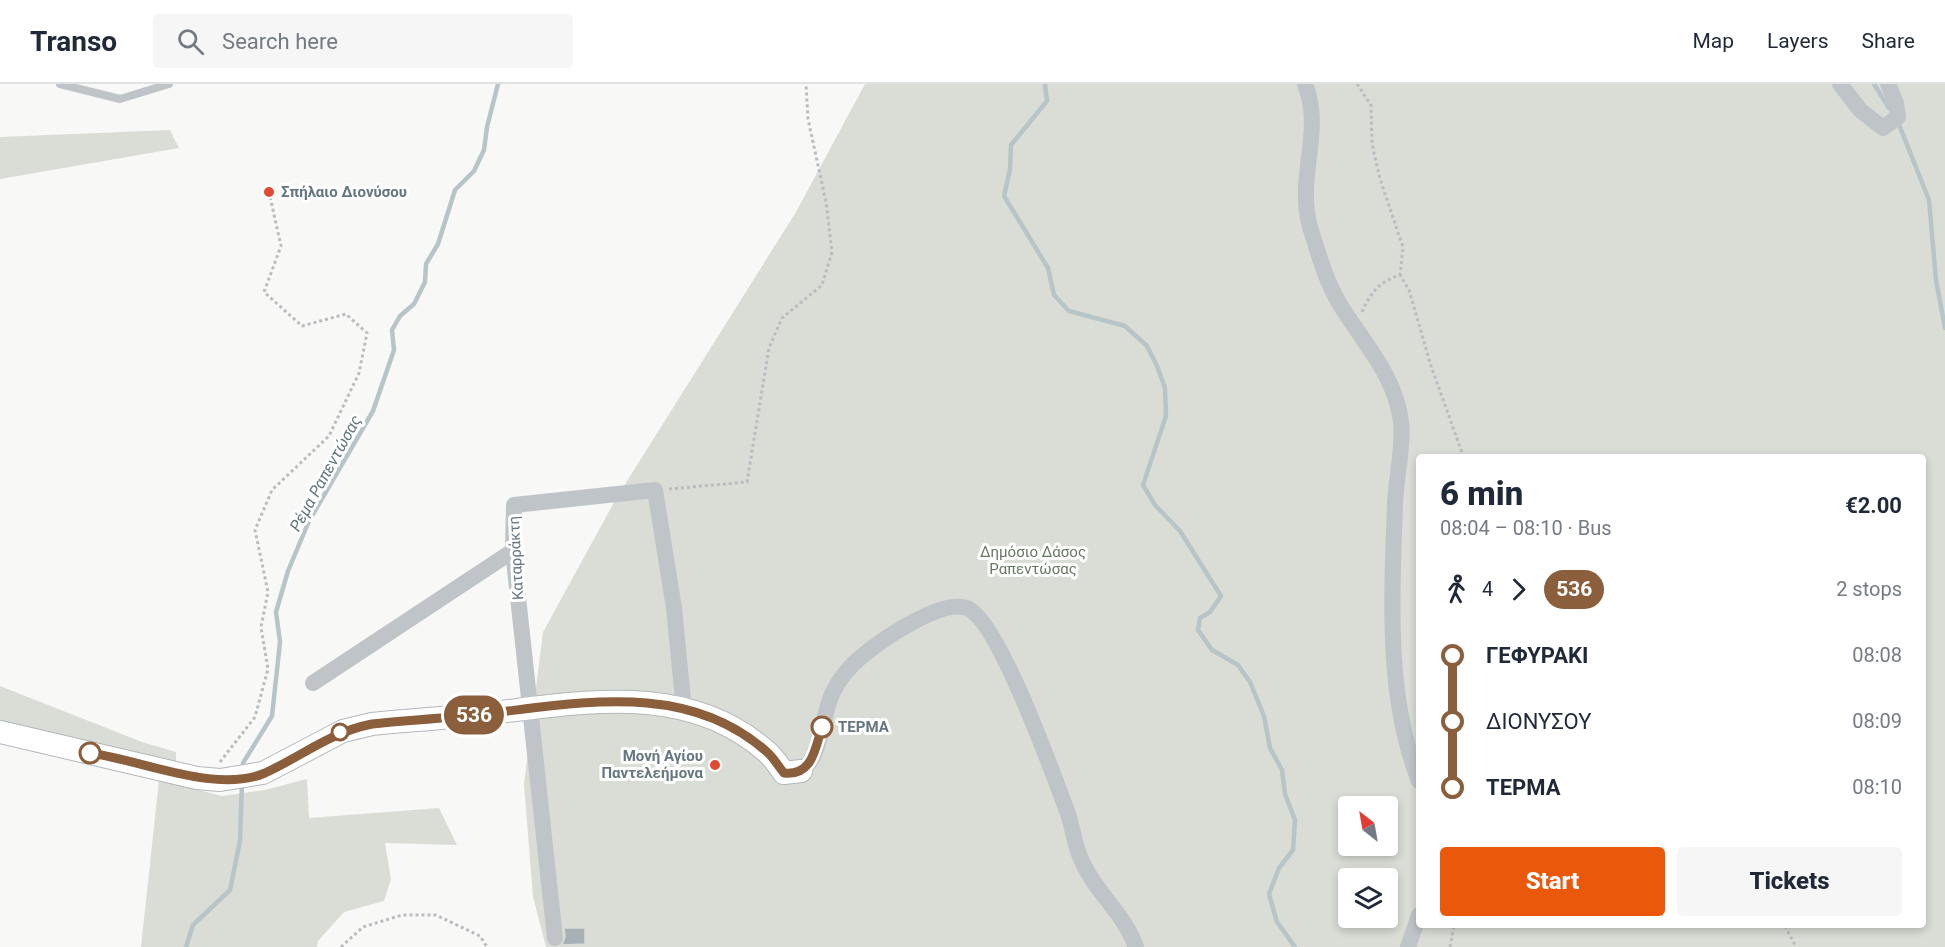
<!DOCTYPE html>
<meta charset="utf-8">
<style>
:root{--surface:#fff;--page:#f6f6f7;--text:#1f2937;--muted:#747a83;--line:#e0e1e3;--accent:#ea580c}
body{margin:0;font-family:Roboto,sans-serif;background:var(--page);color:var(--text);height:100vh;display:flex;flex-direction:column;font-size:22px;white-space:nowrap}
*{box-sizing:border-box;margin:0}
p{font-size:20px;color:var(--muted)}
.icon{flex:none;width:33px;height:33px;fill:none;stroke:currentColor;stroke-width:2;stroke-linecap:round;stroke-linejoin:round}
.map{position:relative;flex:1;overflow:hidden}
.sheet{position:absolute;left:1416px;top:370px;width:510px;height:474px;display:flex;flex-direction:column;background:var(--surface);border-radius:6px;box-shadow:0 3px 9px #0003}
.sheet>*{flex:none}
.badge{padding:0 12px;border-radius:20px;font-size:21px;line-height:39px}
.needle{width:39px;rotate:329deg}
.controls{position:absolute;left:1338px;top:712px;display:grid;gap:12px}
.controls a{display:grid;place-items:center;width:60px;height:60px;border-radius:6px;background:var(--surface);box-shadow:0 3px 9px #0003;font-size:30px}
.map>.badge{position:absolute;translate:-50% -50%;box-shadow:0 0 0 3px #fff}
.legs{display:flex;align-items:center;gap:9px;height:66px;padding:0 24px;font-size:20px}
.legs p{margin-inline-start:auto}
.head{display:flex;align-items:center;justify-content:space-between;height:102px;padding:0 24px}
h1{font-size:33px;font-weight:800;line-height:45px}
.cta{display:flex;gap:12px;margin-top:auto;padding:12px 24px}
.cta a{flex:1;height:69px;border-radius:6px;background:var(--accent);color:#fff;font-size:24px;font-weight:800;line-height:69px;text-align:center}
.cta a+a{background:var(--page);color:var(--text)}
ul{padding:0 24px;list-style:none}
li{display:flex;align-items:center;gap:21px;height:66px;font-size:22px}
li i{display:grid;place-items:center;width:9px;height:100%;margin:0 8px;background:currentColor}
li i::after{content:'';width:15px;height:15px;margin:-8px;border:4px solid;border-radius:50%;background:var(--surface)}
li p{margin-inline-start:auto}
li:first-child i{background:linear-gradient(#0000 50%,currentColor 0)}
li:last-child i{background:linear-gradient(currentColor 50%,#0000 0)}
header{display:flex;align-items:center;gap:36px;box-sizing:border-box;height:84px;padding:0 30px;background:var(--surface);border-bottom:2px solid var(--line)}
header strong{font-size:28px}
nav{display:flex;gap:33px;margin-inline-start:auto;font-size:21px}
.search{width:420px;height:54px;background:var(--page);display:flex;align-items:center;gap:15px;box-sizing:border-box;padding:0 21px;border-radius:6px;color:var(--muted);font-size:22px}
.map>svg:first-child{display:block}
.green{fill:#d9ddd5;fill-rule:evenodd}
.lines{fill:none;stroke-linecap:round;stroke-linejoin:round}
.stream{stroke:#b7c5c8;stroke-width:4.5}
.building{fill:#a6b0b5;stroke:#dadad8;stroke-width:1.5}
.secondary-casing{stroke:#b2b8bc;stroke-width:24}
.path{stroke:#babdc0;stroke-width:3;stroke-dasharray:3 3;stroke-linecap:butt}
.lane{stroke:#bfc4c8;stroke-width:8}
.street{stroke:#bfc4c8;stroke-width:16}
.secondary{stroke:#fff;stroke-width:22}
.line-1-casing{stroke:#fff;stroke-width:14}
.line-1{stroke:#8b5e3c;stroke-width:9}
.poi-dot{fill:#df4a30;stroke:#fff;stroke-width:2}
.stop-1-dot{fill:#fff;stroke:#8b5e3c;stroke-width:3}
.labels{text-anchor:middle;stroke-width:6;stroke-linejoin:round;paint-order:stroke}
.poi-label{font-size:15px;font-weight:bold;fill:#647680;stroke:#fff;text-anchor:start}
.park-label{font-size:15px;fill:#687863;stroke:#fff}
.street-label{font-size:15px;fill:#647680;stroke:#fff}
.stop-label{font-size:15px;font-weight:bold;fill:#647680;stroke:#fff;text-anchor:start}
.water-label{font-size:16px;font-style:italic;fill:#5f767b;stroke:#fff}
</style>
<header>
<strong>Transo</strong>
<div class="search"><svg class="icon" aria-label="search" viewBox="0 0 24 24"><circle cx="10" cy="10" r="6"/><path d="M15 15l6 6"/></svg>Search here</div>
<nav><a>Map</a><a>Layers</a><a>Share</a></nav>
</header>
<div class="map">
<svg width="1945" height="863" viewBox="0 0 1945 863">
<rect width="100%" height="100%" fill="#f8f8f6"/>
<!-- green -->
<g class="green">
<path d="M865,0H1945V863H546L533,813L524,700L543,548L617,413L796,128ZM1419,374H1923V842H1419ZM1348,723H1388V762H1348ZM1348,795H1388V834H1348Z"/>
<path d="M170,46L179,64L0,95V53Z"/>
<path d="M0,602L142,658L176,668V684L0,637Z"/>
<path d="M307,695L309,734L439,724L457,761L385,759L391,795L384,817L344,828L318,857L317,863H141L159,696L222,712L265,706Z"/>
</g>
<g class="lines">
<!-- stream -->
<g class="stream">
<path d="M1045,0L1047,17L1011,61L1010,85L1004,112L1048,184L1054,211L1069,227L1125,242L1147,262L1157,282L1165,304L1166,332L1143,401L1155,421L1180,447L1221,512L1210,528L1200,534L1198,546L1212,566L1238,581L1250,598L1264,632L1270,664L1282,686L1285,710L1295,736L1293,766L1279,784L1269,810L1277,838L1295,863"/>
<path d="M1874,0L1889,24"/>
<path d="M1898,38L1929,116L1936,196L1945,244"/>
<path d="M243,687V679L272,632L280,558L276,528L288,487L309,437L373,327L394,266L392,246L400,232L414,220L425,198L426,180L438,160L455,106L474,87L484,66L487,43L498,0"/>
<path d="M186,863L193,841L230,806L240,757L242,698"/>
</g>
</g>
<!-- building -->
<path class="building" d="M564,844H585V860L562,861L565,853Z"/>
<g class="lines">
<defs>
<path id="secondary" d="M0,648L197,694L220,696L263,689L343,647L372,640C415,636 458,633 500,628C591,617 691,600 767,668C774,674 779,682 784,689L801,687"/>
</defs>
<!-- secondary casing -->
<use href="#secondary" class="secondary-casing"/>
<!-- path -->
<g class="path">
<path d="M1357,0L1371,21L1372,60L1380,95L1403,163L1400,191"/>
<path d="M1362,228C1371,208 1379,198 1400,191L1409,206L1431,282L1464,374"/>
<path d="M669,405L747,398L769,264L782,234L822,201L832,168L826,118L808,35L806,0"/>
<path d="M220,678L255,633L268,585L261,543L268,508L255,446L272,406L329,352L359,289L367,249L346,230L302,242L264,208L281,162L269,108"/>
<path d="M1785,842L1796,863"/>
<path d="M341,863L363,843L402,831H436L480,852L487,863"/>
<path d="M1450,863L1454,842"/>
</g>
<!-- lane -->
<path class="lane" d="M60,0L120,15L169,0"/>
<!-- street -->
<g class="street">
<path d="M1305,0C1324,48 1296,92 1310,143C1318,168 1325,195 1339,219C1362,257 1396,292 1401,338C1404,361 1396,394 1395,419C1392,510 1385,610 1419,697"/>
<path d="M1840,0L1860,26L1883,44L1898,33L1896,19L1888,0"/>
<path d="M313,599L513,467"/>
<path d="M801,687C821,675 822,630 833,608C839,596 850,582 861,573C880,557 944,512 969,525C1000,541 1053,690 1067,727C1073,743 1074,760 1081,775C1095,808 1124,829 1136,863"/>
<path d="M555,854L513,467L514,421L655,406L674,524L684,626"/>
<path d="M1408,863L1419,831"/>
</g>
<!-- secondary -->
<use href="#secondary" class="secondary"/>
</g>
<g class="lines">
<defs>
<path id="line-1" d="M90,669C141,676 216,710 265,689C302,672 331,648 372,640C415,636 458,633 500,628C591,617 691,600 767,668C774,674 778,682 784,689C813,692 815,664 822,643"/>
</defs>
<!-- line-1 casing -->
<use href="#line-1" class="line-1-casing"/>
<!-- line-1 -->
<use href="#line-1" class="line-1"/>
</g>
<!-- markers -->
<g class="poi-dot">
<circle cx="269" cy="108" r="6"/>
<circle cx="715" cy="681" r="6"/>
</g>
<g class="stop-1-dot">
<circle cx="822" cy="643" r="10"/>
<circle cx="340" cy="648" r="8"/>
<circle cx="90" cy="669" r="10"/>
</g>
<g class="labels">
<!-- poi labels -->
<g class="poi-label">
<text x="281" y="113">Σπήλαιο Διονύσου</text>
<text x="703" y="677" text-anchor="end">Μονή Αγίου<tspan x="703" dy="17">Παντελεήμονα</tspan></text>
</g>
<!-- park labels -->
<g class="park-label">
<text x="1033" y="473">Δημόσιο Δάσος<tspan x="1033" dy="17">Ραπεντώσας</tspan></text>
</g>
<!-- street labels -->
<g class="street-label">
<text transform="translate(516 474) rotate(-93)" y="5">Καταρράκτη</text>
</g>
<!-- stop labels -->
<g class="stop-label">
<text x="838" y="648">ΤΕΡΜΑ</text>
</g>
<!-- water labels -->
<g class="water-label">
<text transform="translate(325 389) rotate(-61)" y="6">Ρέμα Ραπεντώσας</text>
</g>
</g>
</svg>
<div class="controls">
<a><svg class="needle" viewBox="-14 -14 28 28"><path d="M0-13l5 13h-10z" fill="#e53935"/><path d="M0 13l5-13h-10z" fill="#747a83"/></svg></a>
<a><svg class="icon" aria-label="layers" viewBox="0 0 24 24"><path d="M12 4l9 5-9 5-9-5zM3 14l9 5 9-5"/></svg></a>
</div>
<b class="badge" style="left:474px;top:631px;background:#8b5e3c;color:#fff">536</b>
<section class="sheet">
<div class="head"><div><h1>6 min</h1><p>08:04 – 08:10 · Bus</p></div><b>€2.00</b></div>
<div class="legs"><svg class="icon" aria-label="walk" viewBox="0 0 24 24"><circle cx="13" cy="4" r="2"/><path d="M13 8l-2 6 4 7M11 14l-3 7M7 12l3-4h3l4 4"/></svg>4<svg class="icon" aria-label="forward" viewBox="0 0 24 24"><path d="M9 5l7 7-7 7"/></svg><b class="badge" style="background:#8b5e3c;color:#fff">536</b><p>2 stops</p></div>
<ul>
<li><i style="color:#8b5e3c"></i><b>ΓΕΦΥΡΑΚΙ</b><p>08:08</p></li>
<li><i style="color:#8b5e3c"></i><span>ΔΙΟΝΥΣΟΥ</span><p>08:09</p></li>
<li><i style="color:#8b5e3c"></i><b>ΤΕΡΜΑ</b><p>08:10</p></li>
</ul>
<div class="cta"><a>Start</a><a>Tickets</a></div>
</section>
</div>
